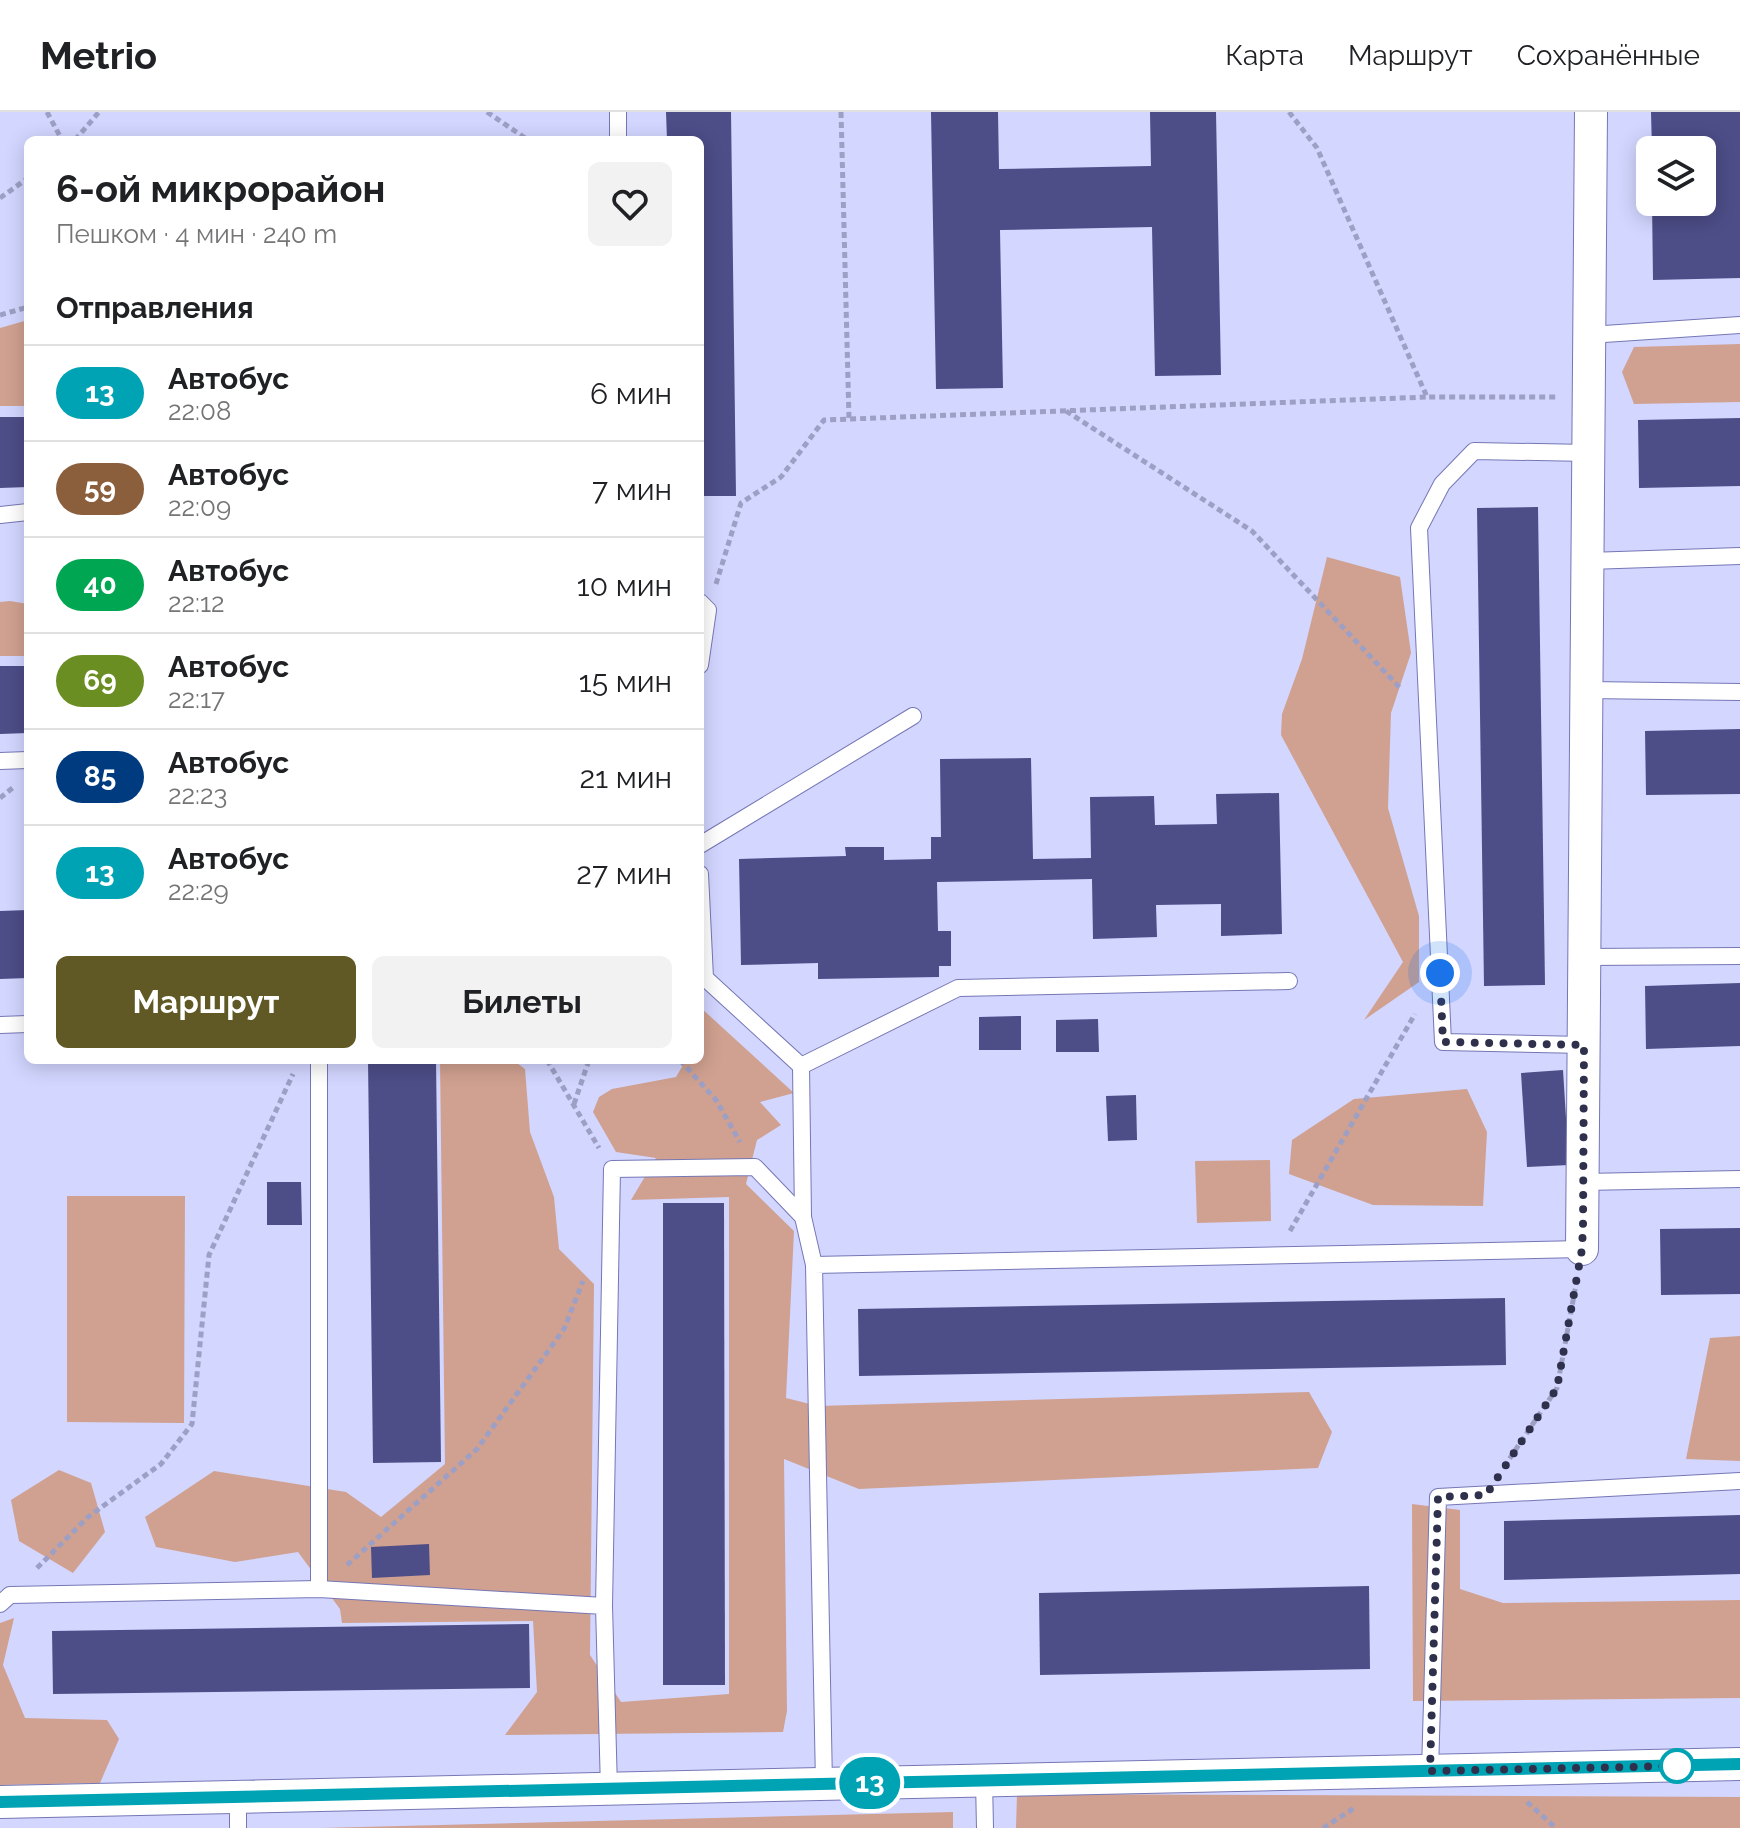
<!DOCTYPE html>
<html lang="ru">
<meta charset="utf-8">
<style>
:root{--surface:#fff;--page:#f2f2f2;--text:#202124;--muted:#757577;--line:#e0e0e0;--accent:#605925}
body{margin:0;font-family:Raleway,sans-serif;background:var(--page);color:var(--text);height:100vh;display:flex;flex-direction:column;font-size:30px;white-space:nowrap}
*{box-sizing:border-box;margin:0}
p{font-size:26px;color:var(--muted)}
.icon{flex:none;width:44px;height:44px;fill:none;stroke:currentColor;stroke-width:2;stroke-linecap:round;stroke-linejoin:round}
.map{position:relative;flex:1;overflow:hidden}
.side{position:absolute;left:24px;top:24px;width:680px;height:928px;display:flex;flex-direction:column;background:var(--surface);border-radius:12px;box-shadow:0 4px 20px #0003}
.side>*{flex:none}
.badge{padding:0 16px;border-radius:26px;font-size:28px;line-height:52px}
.fabs{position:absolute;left:1636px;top:24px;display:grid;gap:16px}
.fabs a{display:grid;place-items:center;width:80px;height:80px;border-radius:12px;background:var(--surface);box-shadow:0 4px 20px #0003;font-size:40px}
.you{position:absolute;width:40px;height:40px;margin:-20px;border:6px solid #fff;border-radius:50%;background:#1a73e8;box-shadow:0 0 0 12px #1a73e833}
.map>.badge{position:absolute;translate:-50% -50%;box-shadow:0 0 0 4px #fff}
h2{padding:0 32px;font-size:30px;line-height:72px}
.round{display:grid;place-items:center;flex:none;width:84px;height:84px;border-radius:12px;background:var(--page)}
.overview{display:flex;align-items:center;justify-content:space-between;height:136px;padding:0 32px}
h1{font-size:38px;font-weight:700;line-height:60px}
.primary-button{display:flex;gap:16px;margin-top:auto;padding:16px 32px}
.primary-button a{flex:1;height:92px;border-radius:12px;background:var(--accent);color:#fff;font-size:32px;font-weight:700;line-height:92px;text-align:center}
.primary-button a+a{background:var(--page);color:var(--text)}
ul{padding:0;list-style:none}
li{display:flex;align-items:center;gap:24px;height:96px;padding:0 32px;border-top:2px solid var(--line)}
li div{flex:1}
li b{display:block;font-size:30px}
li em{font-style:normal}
li .badge{min-width:88px;font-weight:700;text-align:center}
header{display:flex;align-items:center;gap:48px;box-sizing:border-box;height:112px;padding:0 40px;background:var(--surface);border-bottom:2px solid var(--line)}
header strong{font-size:38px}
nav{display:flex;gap:44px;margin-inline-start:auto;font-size:28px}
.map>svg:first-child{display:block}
.green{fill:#d0a190}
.building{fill:#4d4d88}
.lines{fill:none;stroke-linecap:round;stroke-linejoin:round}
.lane-casing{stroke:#7577b5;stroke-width:18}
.street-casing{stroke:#7577b5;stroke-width:34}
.path{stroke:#9da0c4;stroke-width:5;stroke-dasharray:6 4;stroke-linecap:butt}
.lane{stroke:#fff;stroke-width:16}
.street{stroke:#fff;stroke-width:32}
.line-casing{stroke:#fff;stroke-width:18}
.line{stroke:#00a3b4;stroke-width:12}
.walk{stroke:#2f304b;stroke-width:8;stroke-dasharray:0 14.4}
.stop-dot{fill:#fff;stroke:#00a3b4;stroke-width:4}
</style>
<header>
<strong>Metrio</strong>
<nav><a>Карта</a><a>Маршрут</a><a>Сохранённые</a></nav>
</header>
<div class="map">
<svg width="1740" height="1716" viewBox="0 0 1740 1716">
<rect width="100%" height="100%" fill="#d3d6ff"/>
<!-- green -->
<g class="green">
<path d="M28,208V294H0V216Z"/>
<path d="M1740,232V290L1634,292L1622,260L1634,235Z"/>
<path d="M1327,445L1400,465L1411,541L1391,601L1388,696L1419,804V870L1364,908L1403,850L1281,623L1282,602L1302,547Z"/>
<path d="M10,489L28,492V544H0V490Z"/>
<path d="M700,895L794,981L760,990L781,1013L757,1028L746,1072L794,1119L786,1286L818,1294L1309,1280L1332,1320L1318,1356L859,1377L784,1347L787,1599L783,1620L505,1623L537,1580L533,1509L342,1511L340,1497L298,1440L235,1450L156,1435L145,1405L214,1359L346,1380L381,1405L445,1352L440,948H513L525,957L530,1020L554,1085L559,1137L594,1172L590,1543L621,1590L729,1582V1085L631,1088L656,1046L616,1040L593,1000L599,985L612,977L676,965L686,948H700Z"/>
<path d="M1467,977L1487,1020L1483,1094L1373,1093L1289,1062L1292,1028L1354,987Z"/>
<path d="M1270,1048L1271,1109L1197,1111L1195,1049Z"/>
<path d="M67,1084H185L184,1311L67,1310Z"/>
<path d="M1740,1224V1349L1686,1347L1710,1226Z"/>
<path d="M59,1358L91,1371L105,1420L73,1461L19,1429L11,1388Z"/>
<path d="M1412,1392L1460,1398V1477L1503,1491L1740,1488V1586L1413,1589Z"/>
<path d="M14,1506L3,1553L25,1606L107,1608L119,1627L100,1671L0,1673V1511Z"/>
<path d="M1017,1682L1740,1685V1716H1016Z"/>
<path d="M953,1700V1716H321Z"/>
</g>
<!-- building -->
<g class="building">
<path d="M666,0H731L736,384H700V28H667Z"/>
<path d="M931,0H998L999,57L1151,54L1150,0H1216L1221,263L1155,264L1152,115L1000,118L1003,276L936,277Z"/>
<path d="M1651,0H1740V166L1653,168L1652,90H1702V38H1652Z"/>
<path d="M0,305H28V375L0,376Z"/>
<path d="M1740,306V374L1639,376L1638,308Z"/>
<path d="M1538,395L1545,873L1484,874L1477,396Z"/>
<path d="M0,554H28V621L0,622Z"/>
<path d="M1740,617V682L1646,683L1645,619Z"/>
<path d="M1031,646L1033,747L1091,746L1090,685L1154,684L1155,713L1217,712L1216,682L1279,681L1282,822L1221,824V792L1156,793L1157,825L1093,827L1092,767L937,770L938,819H951V854H939V865L818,867V851L741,853L739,747L846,744L845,735H884V748L931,747V725H941L940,647Z"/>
<path d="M28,798V866L0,867V799Z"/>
<path d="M1740,871V934L1646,937L1645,874Z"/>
<path d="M1021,904V938H979V905Z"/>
<path d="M1098,907L1099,940H1056V908Z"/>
<path d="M368,948H436L441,1350L373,1351Z"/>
<path d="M1563,958L1569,1053L1527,1055L1521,961Z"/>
<path d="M1136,983L1137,1028L1108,1029L1106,984Z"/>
<path d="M267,1070H301L302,1113H267Z"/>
<path d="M663,1091H724L725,1573H663Z"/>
<path d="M1740,1116V1182L1661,1183L1660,1117Z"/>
<path d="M1505,1186L1506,1253L859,1264L858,1197Z"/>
<path d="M1740,1403V1462L1504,1468V1409Z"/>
<path d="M429,1432L430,1463L372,1466L371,1435Z"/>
<path d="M1369,1474L1370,1557L1040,1563L1039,1481Z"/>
<path d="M529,1512L530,1576L53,1582L52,1519Z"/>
</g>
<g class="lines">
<defs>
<g id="lane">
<path d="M618,0V28"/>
<path d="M1589,223L1740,213"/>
<path d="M0,403L28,400"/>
<path d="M1588,449L1740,444"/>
<path d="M700,490L708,498L700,553"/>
<path d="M1587,578L1740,580"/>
<path d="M0,649L28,648"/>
<path d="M700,733L913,604"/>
<path d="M700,762L705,866L801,954"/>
<path d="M1585,845L1740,844"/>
<path d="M0,913L28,912"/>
<path d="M1584,933L1443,930L1419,416L1442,372L1474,339L1589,341"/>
<path d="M1583,1070L1740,1067"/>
<path d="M814,1153L803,1105L801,954L958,876L1289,869"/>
<path d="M319,1477V948"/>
<path d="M0,1492L10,1483L319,1477L604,1494L609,1677"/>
<path d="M604,1494L612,1057L755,1055L803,1105"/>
<path d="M1430,1659L1438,1385L1740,1369"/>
<path d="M984,1668L985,1716"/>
<path d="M824,1672L814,1153L1582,1137"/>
<path d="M238,1685V1716"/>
</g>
<g id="street">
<path d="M1582,1137L1591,0"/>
<path d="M0,1690L1740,1652"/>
</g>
</defs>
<!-- lane casing -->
<use href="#lane" class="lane-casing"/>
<!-- street casing -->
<use href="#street" class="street-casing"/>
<!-- path -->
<g class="path">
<path d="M47,0L62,28"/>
<path d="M487,0L528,28"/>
<path d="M841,0L849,307"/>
<path d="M1289,0L1317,36L1427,285H1556"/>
<path d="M75,28L99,0"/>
<path d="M0,86L28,66"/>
<path d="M0,203L28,195"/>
<path d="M1066,299L1252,419L1401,577"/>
<path d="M716,472L741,391L781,365L824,308L1427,285"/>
<path d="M0,686L15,674"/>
<path d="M547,948L599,1036"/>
<path d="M680,948L716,988L740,1030"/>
<path d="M574,992L589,948"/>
<path d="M1290,1119L1415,902"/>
<path d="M1504,1355L1557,1276L1577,1167"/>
<path d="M347,1453L477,1337L564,1217L583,1169"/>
<path d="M37,1456L88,1405L161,1352L192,1312L209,1143L293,962"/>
<path d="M1527,1690L1556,1716"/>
<path d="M1323,1716L1356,1695"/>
</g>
<!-- lane -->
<use href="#lane" class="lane"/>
<!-- street -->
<use href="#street" class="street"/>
</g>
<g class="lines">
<defs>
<path id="line" d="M0,1690L1740,1652"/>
</defs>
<!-- line casing -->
<use href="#line" class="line-casing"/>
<!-- line -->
<use href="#line" class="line"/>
<!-- walk -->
<path class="walk" d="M1440,861L1443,930L1584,933L1583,1115L1582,1137L1557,1276L1486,1383L1438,1385L1430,1659L1677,1654"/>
</g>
<!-- markers -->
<circle class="stop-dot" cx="1677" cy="1654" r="16"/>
</svg>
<div class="fabs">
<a><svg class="icon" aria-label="layers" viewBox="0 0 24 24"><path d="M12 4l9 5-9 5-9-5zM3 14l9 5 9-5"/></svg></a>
</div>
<div class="you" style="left:1440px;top:861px"></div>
<b class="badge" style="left:870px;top:1671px;background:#00a3b4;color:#fff">13</b>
<section class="side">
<div class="overview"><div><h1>6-ой микрорайон</h1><p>Пешком · 4 мин · 240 m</p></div><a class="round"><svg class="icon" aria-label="heart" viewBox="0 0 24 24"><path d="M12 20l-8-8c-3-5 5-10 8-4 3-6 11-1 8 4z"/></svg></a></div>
<h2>Отправления</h2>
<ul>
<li><span class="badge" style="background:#00a3b4;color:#fff">13</span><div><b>Автобус</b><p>22:08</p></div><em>6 мин</em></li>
<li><span class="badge" style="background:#8b5e3c;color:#fff">59</span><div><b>Автобус</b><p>22:09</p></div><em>7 мин</em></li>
<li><span class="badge" style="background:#00a651;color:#fff">40</span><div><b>Автобус</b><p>22:12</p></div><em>10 мин</em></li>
<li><span class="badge" style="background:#6b8e23;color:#fff">69</span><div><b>Автобус</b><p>22:17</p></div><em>15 мин</em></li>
<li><span class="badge" style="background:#003b80;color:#fff">85</span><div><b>Автобус</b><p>22:23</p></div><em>21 мин</em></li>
<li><span class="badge" style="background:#00a3b4;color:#fff">13</span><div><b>Автобус</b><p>22:29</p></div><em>27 мин</em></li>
</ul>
<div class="primary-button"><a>Маршрут</a><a>Билеты</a></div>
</section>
</div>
